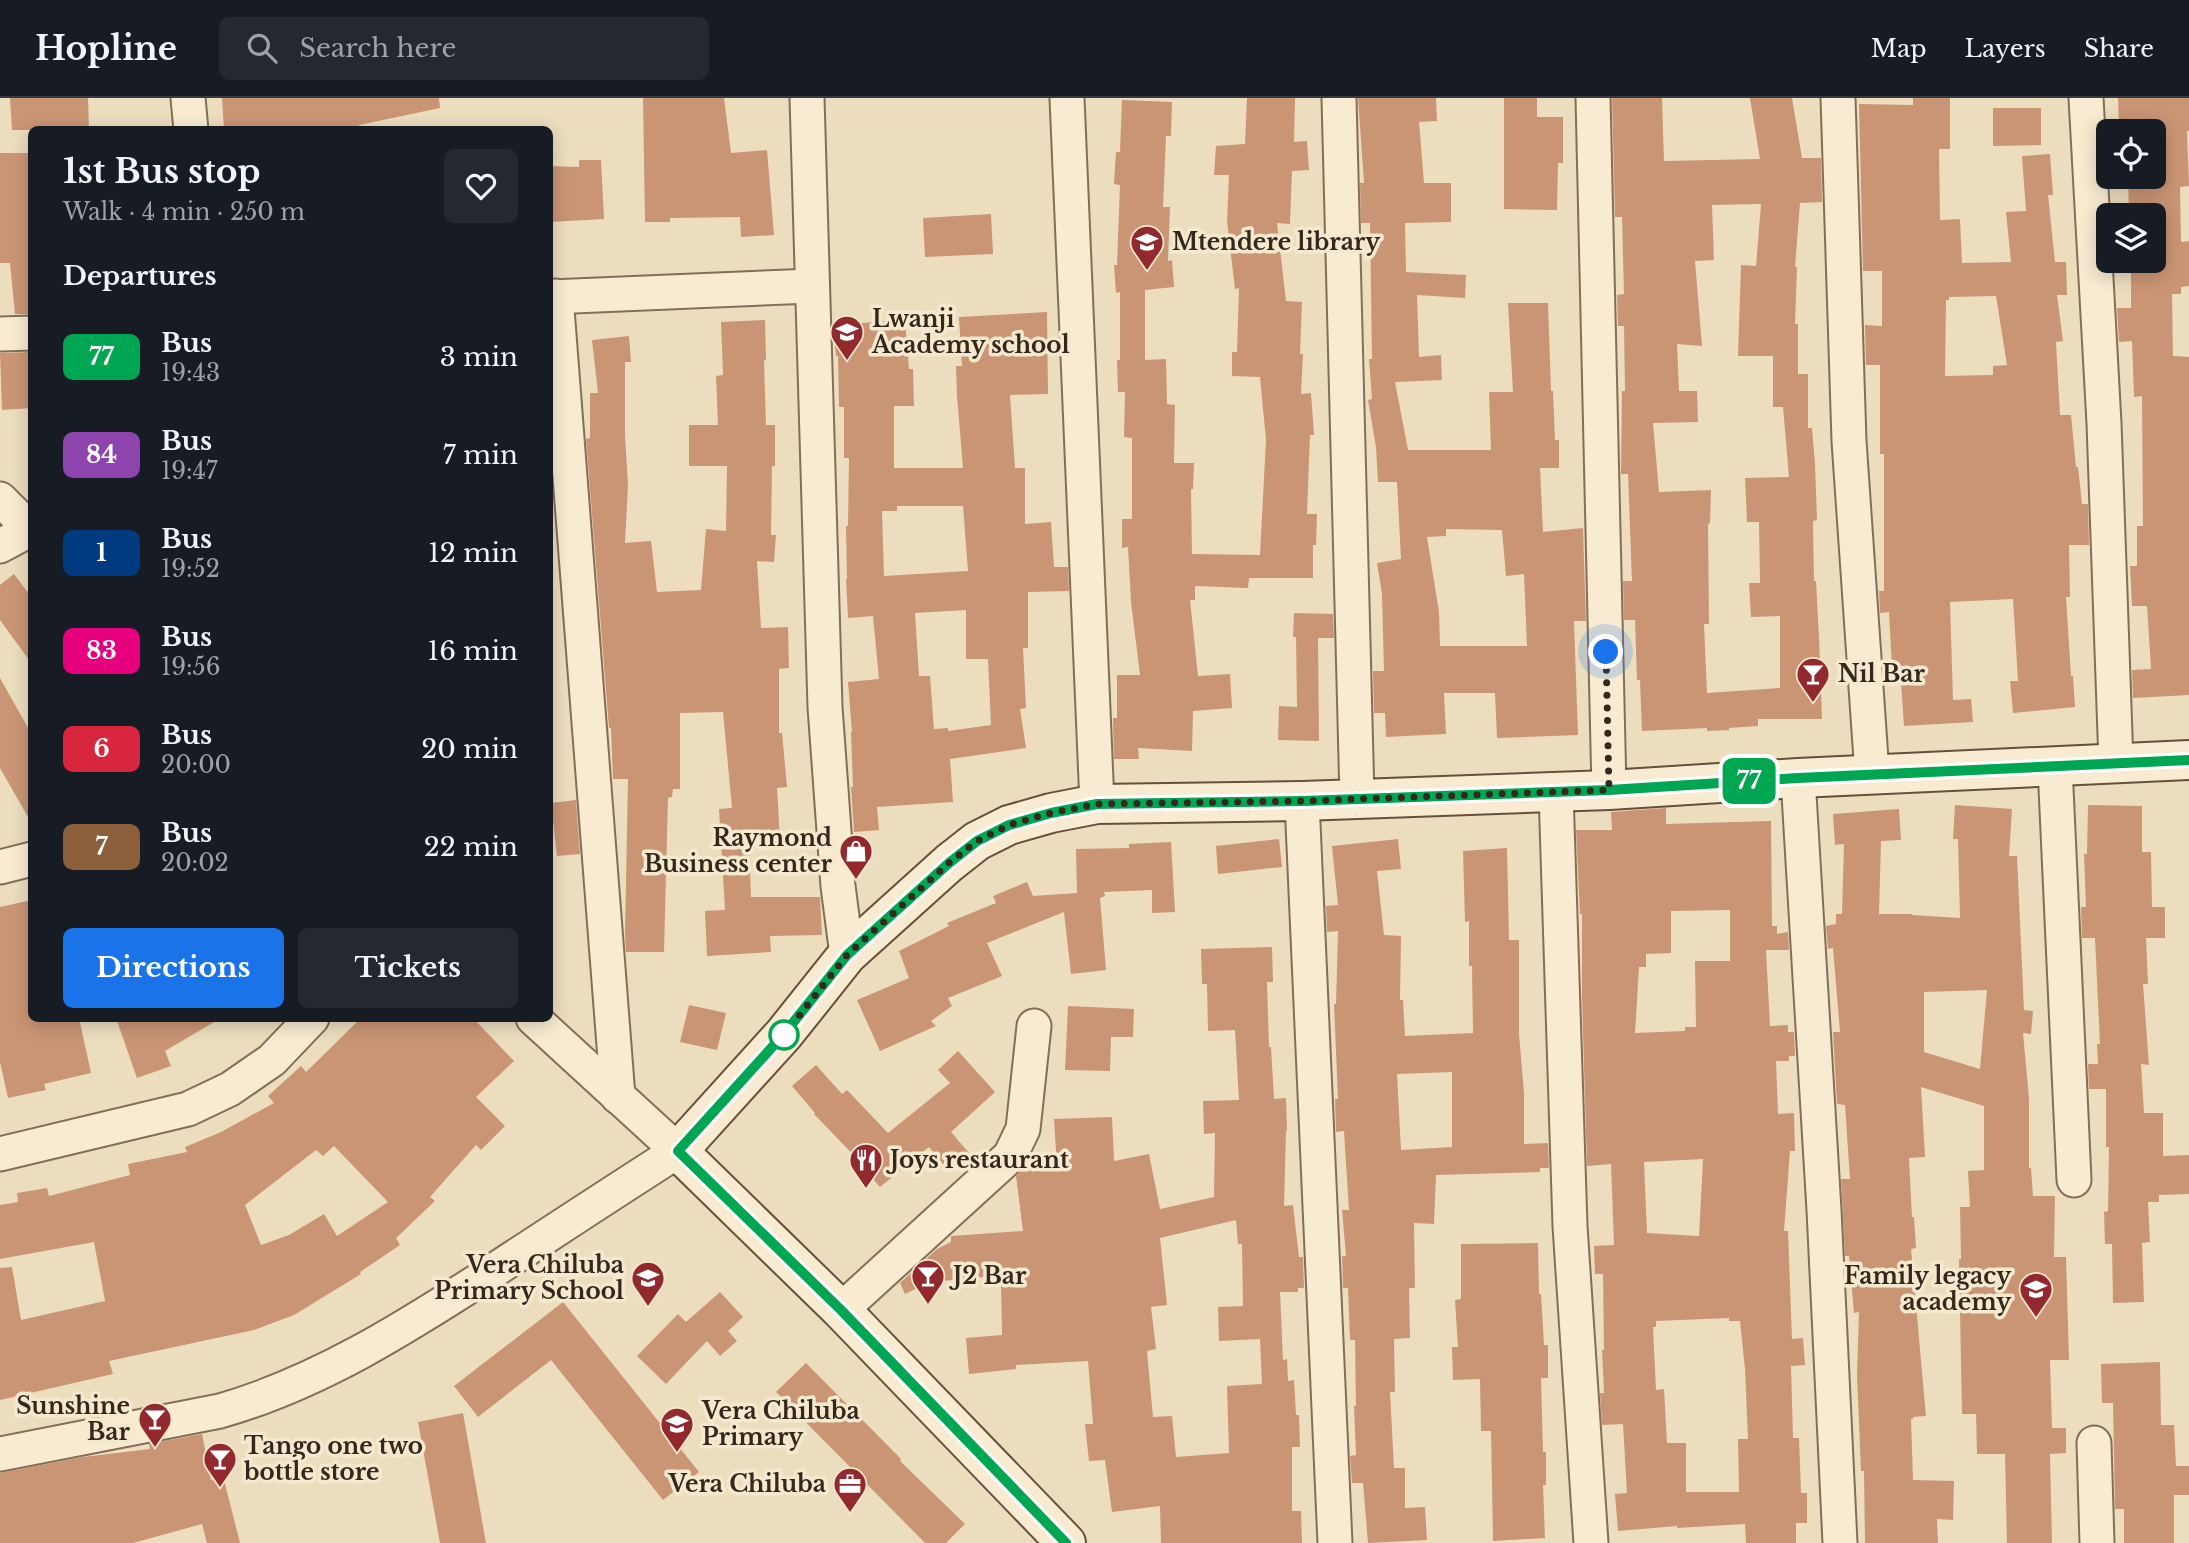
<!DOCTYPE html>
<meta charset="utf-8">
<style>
:root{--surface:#171b24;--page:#242831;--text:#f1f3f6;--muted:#9ea1a6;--line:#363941;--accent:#1a73e8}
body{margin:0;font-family:"Libre Baskerville",serif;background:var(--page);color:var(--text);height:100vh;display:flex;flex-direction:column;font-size:26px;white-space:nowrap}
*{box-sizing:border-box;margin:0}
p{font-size:23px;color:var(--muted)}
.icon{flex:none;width:38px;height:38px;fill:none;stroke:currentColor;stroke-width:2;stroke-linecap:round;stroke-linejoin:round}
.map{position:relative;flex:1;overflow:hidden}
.side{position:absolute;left:28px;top:28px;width:525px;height:896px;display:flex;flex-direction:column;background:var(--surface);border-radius:10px;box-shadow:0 4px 18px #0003}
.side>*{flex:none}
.badge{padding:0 14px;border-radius:10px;font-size:24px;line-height:46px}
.controls{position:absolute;left:2096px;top:21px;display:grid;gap:14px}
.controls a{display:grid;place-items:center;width:70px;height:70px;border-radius:10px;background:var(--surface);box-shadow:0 4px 18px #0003;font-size:35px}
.you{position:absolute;width:35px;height:35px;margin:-18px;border:5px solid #fff;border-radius:50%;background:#1a73e8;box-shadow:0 0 0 10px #1a73e833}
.map>.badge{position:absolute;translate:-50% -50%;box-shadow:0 0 0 4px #fff}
h2{padding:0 35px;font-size:26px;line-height:63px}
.round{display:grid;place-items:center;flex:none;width:74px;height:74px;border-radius:10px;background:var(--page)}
.summary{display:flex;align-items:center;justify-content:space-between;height:119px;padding:0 35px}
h1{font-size:33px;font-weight:800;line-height:52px}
.primary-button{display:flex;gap:14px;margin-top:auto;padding:14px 35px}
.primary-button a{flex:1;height:80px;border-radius:10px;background:var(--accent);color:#fff;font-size:28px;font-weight:800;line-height:80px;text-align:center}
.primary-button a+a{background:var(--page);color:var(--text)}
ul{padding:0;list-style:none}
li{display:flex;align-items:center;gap:21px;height:98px;padding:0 35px}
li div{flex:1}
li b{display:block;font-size:26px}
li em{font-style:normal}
li .badge{min-width:77px;font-weight:700;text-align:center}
header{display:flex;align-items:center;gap:42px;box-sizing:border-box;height:98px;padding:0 35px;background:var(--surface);border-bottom:2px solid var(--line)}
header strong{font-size:33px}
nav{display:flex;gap:38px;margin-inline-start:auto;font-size:24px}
.search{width:490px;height:63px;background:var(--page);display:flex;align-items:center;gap:18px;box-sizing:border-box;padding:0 24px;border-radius:10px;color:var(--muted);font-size:26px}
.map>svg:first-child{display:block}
.building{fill:#ca9575;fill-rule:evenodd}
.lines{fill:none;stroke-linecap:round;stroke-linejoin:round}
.street-casing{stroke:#856e58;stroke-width:37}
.secondary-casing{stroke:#664f3b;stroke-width:42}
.street{stroke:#f8ebd2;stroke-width:33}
.secondary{stroke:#f8ebd2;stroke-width:38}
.line-casing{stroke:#fff;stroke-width:16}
.line{stroke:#00a651;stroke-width:10}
.walk{stroke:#34271c;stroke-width:7;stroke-dasharray:0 12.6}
.stop-dot{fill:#fff;stroke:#00a651;stroke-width:3.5}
.labels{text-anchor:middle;stroke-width:7;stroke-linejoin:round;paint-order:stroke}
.poi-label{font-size:23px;font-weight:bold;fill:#34271c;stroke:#f4e8ce;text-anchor:start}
</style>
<header>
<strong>Hopline</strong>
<div class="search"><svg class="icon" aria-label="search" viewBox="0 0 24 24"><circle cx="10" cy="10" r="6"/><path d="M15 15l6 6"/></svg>Search here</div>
<nav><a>Map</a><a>Layers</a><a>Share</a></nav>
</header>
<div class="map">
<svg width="2189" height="1445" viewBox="0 0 2189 1445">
<rect width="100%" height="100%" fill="#ecddbf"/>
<!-- building -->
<g class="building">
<path d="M10,0H88L89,32H12Z"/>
<path d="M222,0H439L440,10L359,27L360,32H224Z"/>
<path d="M643,0H724L731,55L767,52L774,137L741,139L740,119L670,120V124H645Z"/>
<path d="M1247,0H1295L1294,44L1307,43L1309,72L1292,73L1290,126L1277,125L1286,203L1302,204L1300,256H1303L1301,296L1311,295L1314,337H1310L1307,416H1317L1316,447H1313V480H1249L1248,490L1195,488V502H1190L1198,578L1230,576L1232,610L1193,613L1192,653L1138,650L1139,661H1114L1113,620H1117V577H1140L1131,504L1128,449L1122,450V421H1132V340L1124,339L1125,294H1118L1117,262H1120V194L1116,195L1114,167H1117L1120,87L1114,86L1116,54H1120L1122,2L1172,4L1171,38H1166L1163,109H1170L1168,163L1172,162L1174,189L1145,192V262L1166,261L1167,306L1175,307L1174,365H1194L1193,391H1191L1192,456L1260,457L1266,342L1260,279L1232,278V254H1237L1239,190L1235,191L1227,123L1229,77H1214L1216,48L1245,46Z"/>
<path d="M1358,0H1436L1437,23L1419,24L1424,85H1451V124L1405,125L1406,174L1466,177L1465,200L1417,197L1419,259L1441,257L1442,282L1395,284L1408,352H1491L1489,294H1513L1508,205H1548L1551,293H1553L1555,342H1559V370H1540L1543,434L1583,430L1586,523H1574L1578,637L1497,640L1495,595H1444L1446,636L1386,639L1385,615H1374L1373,573H1384L1382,496L1377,465L1401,461L1397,384H1378L1376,349L1368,302L1372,301L1369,261H1372L1370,125H1361L1360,85H1364ZM1446,431L1502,432L1506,478L1524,476L1527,548H1440L1439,514L1427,439L1446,438Z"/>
<path d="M1504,0H1537V19H1563V65H1558L1557,112L1504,111Z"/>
<path d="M1612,0H1662L1664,63L1760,61L1750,0H1792L1802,60H1821L1822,104L1800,105L1795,169H1797L1795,226H1798V276H1808V330H1812L1815,366L1817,422L1813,423L1814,483H1816L1819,539L1822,621H1758V628L1729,630V632L1707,633V630L1642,633L1640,582H1637L1635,522H1624L1623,483H1632L1628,376H1621L1622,293H1625L1624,228H1618L1617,197L1624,196L1622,119H1615ZM1761,106L1756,168L1741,167L1738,258H1773V309H1783L1789,379L1745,380L1747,424H1759L1760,485H1749L1751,519L1780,518V590L1707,595L1704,526H1709L1708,426L1710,425L1711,392L1659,394L1653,325L1698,324L1697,293H1679L1677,246L1702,248L1695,163L1714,162L1712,107Z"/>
<path d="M1913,0H1950V51H1939L1940,122L1960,121L1962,165L2011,164L2006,114L2026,113L2022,58L2050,56L2053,97H2048L2055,164H2066L2067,197H2057L2063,243L2056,244L2060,317H2071L2076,369H2078L2082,406H2088L2089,447H2069L2070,499H2066L2071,578H2073L2075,609L2013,615L2010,583H2018L2013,501L1950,504L1953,602L1971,601L1973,624L1904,628L1900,570H1892L1889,514L1880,515L1879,493H1884V356H1880V267H1866L1865,227L1882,228V173H1863L1859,6L1913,7ZM1996,198L2007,267L1993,268V277L1945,278L1946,202H1949V199Z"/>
<path d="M2118,0H2189V33H2187L2189,88L2180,89L2181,144L2189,143V188L2181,189V196H2172L2173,258L2189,259V597L2133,600L2132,572L2151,571L2147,508H2132L2130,468H2137V428H2143L2142,298L2134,299L2132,243L2119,244L2117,210H2131V163H2154V117H2129L2128,79H2154V33H2119Z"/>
<path d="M1993,10H2041V47L1993,48Z"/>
<path d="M0,55H32V216H15L10,165H0Z"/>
<path d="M579,62H601L604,121L550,124V68L579,69Z"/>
<path d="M991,116L993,156L925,159L923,120Z"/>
<path d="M1047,214L1048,296L1010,297L1015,370H1025V426L1051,424L1054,469H1068L1069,493L1028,494V550H1023L1026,610L1020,611L1026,650L950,661L953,704L877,709L879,732L854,734L851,689H853L851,634H852L848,584L879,581L873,518L848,520L846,481H847L846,428H848L849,360H844V309H839L838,258H836L833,227L905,222L909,271H913L914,308H894V370H963L957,298L956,268H962L959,219ZM897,408H963L968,473L884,478L882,413H897ZM966,512V561H988L991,627L948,633V630L934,631L930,578H919L915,515Z"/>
<path d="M765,222L766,262H764L766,327H775V368H772L771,437H776L774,464L757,463L761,530L788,529L789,570L779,571V635H782L787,689L777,690L780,742L749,744L751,799H820L822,837L770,838L771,854L707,858L705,813L725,812L719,711L732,710L723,614L680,615V691H673L672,699L668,700L664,854H626L625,836L628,681H613L611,630H609L586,341L590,340V295H598L592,242L629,238L631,264H625V338L628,387L625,445L651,443L657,494L701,492L706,431L726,433L727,368H689V327H718L716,278L723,277L721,224Z"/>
<path d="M32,254V310L2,312L0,255Z"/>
<path d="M14,476L32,500V566L0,522V487Z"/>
<path d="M1294,515L1333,516L1334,540H1318L1319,643L1278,642L1279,608L1297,609L1296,539H1293Z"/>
<path d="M0,580L32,637V726L0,670Z"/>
<path d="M576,702L580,756L557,758L551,705Z"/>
<path d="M1955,707L2012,711L2009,758H2017L2024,912L2033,913L2031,936L2023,935L2029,1000V1070H2031L2033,1098H2055L2054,1159H2066L2069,1262H2050L2052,1330H2066V1355L2050,1356L2052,1445H2007L2005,1356H1977L1976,1316H1962L1959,1161H1961L1960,1109H1970L1968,1073L1984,1072V1008L1921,989L1925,1059L1909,1060L1912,1119H1914L1916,1150L1911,1151L1926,1318L1913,1319V1321H1911L1913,1382L1954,1383L1953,1422L1937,1421L1938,1445H1865L1864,1373H1861L1857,1277L1859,1214L1854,1215L1849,1158H1845L1841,1081H1850L1845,1007L1837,1006L1833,934H1840L1833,850L1828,851L1826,828L1836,826V816H1842L1844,746L1835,747L1833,716L1899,711L1901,742L1881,743L1879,816H1912V817L1960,820L1958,741H1953ZM1987,892L1980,971L1924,954V894Z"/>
<path d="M2088,707L2142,708V754H2151L2152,809H2165V840H2146L2148,886H2143L2149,967L2141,966L2144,1015H2163V1058L2189,1057V1096L2159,1097V1104H2148L2150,1144L2142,1145L2144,1204L2113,1205L2112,1146H2105L2104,1114L2108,1113L2109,1049H2106V991H2089L2088,966H2098L2097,946H2100L2095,840H2082L2081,809H2086L2084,756H2087Z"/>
<path d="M1666,710V726L1771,723L1772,828H1777V836L1788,834L1789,852H1766L1770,928L1788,927V934H1794L1795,958H1789V963H1776L1778,1016L1794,1015L1795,1053H1790L1784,1133H1788L1792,1241L1803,1240L1805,1267L1791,1268L1793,1340H1799L1801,1395H1807V1425H1796V1445H1746L1745,1426L1677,1430V1428L1618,1433L1615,1396L1627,1395L1623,1326L1602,1327L1600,1295H1604L1602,1252H1604L1603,1176H1595L1594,1148L1614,1147L1611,1066L1587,1068L1582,901V816H1580L1576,732H1612L1611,714ZM1730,812V863H1695L1696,929H1685V933L1635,935L1639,869H1646V856L1671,855V813ZM1703,1061L1699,1138L1647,1135L1644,1064ZM1729,1220V1223H1740L1745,1271L1748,1341H1738L1739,1394H1686V1345H1667L1664,1291L1656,1292L1653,1229H1656V1223Z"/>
<path d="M1279,741L1282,769L1218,776L1216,748Z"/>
<path d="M1398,741L1401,771L1377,773L1384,837L1401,838L1400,902H1403L1405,938L1473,935L1472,868H1469V823L1465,824L1463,753L1507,750L1509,842H1519V936L1524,995V1046L1548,1045L1549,1070H1540V1074L1436,1077L1434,1126L1414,1125L1415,1190H1409L1410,1240L1394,1241L1395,1294H1390L1394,1370H1405V1410L1425,1409L1427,1442L1368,1445L1363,1385H1352L1350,1358L1356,1357L1354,1308H1356L1355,1242H1350L1348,1190H1343L1342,1158H1346L1342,1112H1349L1344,1033L1336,1034L1335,1001H1338L1334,906H1336L1338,833L1327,834L1326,808L1338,807L1332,748ZM1452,974V1049L1401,1052L1397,976Z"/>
<path d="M1171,744L1175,814L1152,815V792L1104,794L1105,798L1100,800L1106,872L1071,876L1064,814L987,845L1002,878L948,900L952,908L931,923L936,928L880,953L857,902L909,880L899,853L949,828L947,825L996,805L993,798L1027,784L1033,798L1077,795L1076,751L1129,750V746Z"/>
<path d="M32,802V920H79L91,975L44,986L46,992L8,1000L0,964V809Z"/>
<path d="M1272,849L1273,884H1267L1269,949H1271L1274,1001L1286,1000L1287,1033H1286L1284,1108L1293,1107L1299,1159H1303L1304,1190H1298V1194H1280L1283,1262L1287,1261L1288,1283L1294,1282L1296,1317H1299L1300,1349H1292V1413H1301L1302,1445H1161L1160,1408L1112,1414L1105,1362L1089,1363L1085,1326H1093L1088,1263L1016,1267V1271L969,1276L966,1240L1002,1237L1001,1181L986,1182L985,1179L930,1184L905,1196L900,1185L937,1151L951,1144V1138L1023,1133L1016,1078L1023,1072L1057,1068L1054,1021L1112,1019L1114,1063L1149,1056L1160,1111L1214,1099L1215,1035L1204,1036L1203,1003L1239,1002L1235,932L1208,933L1207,886H1202L1201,851ZM1236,1122L1238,1146H1242L1243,1208L1218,1209L1219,1243L1260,1241L1262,1286L1227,1288L1229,1355L1176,1359L1172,1318L1153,1319L1147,1253L1156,1251L1151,1209L1167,1207L1160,1140Z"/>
<path d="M689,907L726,915L717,952L680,944Z"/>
<path d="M1068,908L1134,911L1133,939H1111L1110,973L1065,972Z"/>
<path d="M116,920H221L165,953L171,968L137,980Z"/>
<path d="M361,920H473L514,963L476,999L505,1028L481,1052L476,1047L430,1099L435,1103L396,1140L400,1147L360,1174L361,1176L294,1217L254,1232L109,1263L113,1276L0,1302V1170L12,1169L21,1222L105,1203L94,1144L0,1161V1107L18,1104L17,1095L47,1090L49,1098L130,1077L128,1066L187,1054L185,1049L221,1034L274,1005L268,998L301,968L306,974ZM334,1048L388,1104L337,1138L324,1116L289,1137L261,1147L245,1107L316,1052L323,1058Z"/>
<path d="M958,953L995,994L951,1034L969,1055L948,1072L929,1049L880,1089L866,1073L867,1071L814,1016L815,1015L792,988L816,967L842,996L847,992L888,1035L950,985L938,972Z"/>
<path d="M1538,1145L1539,1196H1541L1544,1247H1548V1280H1541L1543,1354H1546V1387H1543L1545,1440L1493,1443L1491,1333H1481L1480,1281L1453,1282L1452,1249H1458L1455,1202L1461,1201V1146Z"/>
<path d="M720,1194L743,1219L728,1233L737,1243L720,1258L707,1243L666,1286L637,1258L678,1216L686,1224Z"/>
<path d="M563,1204L699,1374L663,1402L551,1262L478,1319L454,1288Z"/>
<path d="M2160,1264L2161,1327H2174L2176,1368H2189V1397H2174V1445H2124V1411H2115L2113,1305H2102L2101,1266Z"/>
<path d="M806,1265L901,1361L900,1363L965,1426L946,1445H925L776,1294Z"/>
<path d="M463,1315L486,1445H440L418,1324Z"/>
<path d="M202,1336L211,1382L223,1378L240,1445H207L202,1426L133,1445H0V1375L83,1359L150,1351L149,1346Z"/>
</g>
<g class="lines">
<defs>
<g id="street">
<path d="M188,0L191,32"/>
<path d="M807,0L825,609L838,788L847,857"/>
<path d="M1067,0L1097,706"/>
<path d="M1339,0L1357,700"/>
<path d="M1593,0L1609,692"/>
<path d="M1838,0L1849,343L1872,676"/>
<path d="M2086,0L2104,325L2116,665"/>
<path d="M556,198L618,999"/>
<path d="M550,199L812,188"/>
<path d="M0,236L32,235"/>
<path d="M0,401L32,433"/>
<path d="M0,448L30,432"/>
<path d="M2055,668L2074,1082"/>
<path d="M1798,680L1824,1112L1840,1445"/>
<path d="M1556,694L1570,1128L1591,1445"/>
<path d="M1302,703L1335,1445"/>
<path d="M0,769L32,761"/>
<path d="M0,1056L188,1011L230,991L272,962L312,920"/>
<path d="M841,1212L1010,1058L1023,1031L1034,928"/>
<path d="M2094,1345L2097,1445"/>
<path d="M0,1356L220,1313C318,1285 405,1230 490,1175C553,1134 615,1093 678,1053L533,920"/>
</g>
<path id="secondary" d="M1066,1445L841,1212L678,1053L784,936L847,857L949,765L977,743L1009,727L1051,715L1097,706L1302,703L1609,692L1798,680L2189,662"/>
</defs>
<!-- street casing -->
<use href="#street" class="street-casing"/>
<!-- secondary casing -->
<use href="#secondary" class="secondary-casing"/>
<!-- street -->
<use href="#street" class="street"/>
<!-- secondary -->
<use href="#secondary" class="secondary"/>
</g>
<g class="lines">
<defs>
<path id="line" d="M1066,1445L841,1212L678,1053L784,936L847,857L949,765L977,743L1009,727L1051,715L1097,706L1303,703L1609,692L1798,680L2189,662"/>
</defs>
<!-- line casing -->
<use href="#line" class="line-casing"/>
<!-- line -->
<use href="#line" class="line"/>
<!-- walk -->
<path class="walk" d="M784,937L847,857L949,765L977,743L1009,727L1051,715L1097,706L1303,703L1609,692L1606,554"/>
</g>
<!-- icons -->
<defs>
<symbol id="school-pin" viewBox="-11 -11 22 30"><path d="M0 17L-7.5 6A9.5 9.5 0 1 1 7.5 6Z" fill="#92292e" stroke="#f4e8ce"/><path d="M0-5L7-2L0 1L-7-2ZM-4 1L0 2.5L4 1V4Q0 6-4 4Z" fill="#fff"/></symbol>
<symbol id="bar-pin" viewBox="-11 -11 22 30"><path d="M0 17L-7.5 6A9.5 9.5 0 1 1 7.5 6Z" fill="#92292e" stroke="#f4e8ce"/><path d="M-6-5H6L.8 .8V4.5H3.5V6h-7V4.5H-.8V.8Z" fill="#fff"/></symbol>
<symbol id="shop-pin" viewBox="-11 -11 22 30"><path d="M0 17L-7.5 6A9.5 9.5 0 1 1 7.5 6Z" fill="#92292e" stroke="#f4e8ce"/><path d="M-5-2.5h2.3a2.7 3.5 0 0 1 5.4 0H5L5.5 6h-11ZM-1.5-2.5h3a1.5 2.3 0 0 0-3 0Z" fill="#fff"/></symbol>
<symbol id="restaurant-pin" viewBox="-11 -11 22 30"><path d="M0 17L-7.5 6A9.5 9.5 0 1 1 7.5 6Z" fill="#92292e" stroke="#f4e8ce"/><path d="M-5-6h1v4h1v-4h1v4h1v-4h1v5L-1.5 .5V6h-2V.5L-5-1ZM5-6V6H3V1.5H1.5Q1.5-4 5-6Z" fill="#fff"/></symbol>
<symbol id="office-pin" viewBox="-11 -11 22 30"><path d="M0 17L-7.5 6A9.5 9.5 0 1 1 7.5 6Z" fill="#92292e" stroke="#f4e8ce"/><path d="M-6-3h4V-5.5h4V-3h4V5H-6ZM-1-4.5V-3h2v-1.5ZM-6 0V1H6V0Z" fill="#fff"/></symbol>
</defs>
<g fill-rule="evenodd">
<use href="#school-pin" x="1128" y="125" width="38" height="52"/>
<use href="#school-pin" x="828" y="215" width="38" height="52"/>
<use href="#bar-pin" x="1794" y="557" width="38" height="52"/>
<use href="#shop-pin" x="837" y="734" width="38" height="52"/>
<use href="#restaurant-pin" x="847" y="1043" width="38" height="52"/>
<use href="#bar-pin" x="909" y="1159" width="38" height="52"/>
<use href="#school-pin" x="629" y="1161" width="38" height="52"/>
<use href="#school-pin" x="2017" y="1172" width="38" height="52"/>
<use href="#bar-pin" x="136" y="1302" width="38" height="52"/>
<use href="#school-pin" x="658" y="1307" width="38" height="52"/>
<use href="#bar-pin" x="201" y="1342" width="38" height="52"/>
<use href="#office-pin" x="831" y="1367" width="38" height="52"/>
</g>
<!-- markers -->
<circle class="stop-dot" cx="784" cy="937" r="14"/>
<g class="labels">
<!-- poi labels -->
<g class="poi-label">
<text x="1172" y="152">Mtendere library</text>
<text x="872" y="229">Lwanji<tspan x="872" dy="26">Academy school</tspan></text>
<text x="1838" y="584">Nil Bar</text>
<text x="832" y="748" text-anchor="end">Raymond<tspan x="832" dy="26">Business center</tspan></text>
<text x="890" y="1070">Joys restaurant</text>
<text x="624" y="1175" text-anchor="end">Vera Chiluba<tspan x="624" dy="26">Primary School</tspan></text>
<text x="953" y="1186">J2 Bar</text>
<text x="2011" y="1186" text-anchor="end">Family legacy<tspan x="2011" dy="26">academy</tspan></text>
<text x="130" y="1316" text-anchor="end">Sunshine<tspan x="130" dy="26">Bar</tspan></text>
<text x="702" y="1321">Vera Chiluba<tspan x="702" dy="26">Primary</tspan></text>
<text x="244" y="1356">Tango one two<tspan x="244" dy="26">bottle store</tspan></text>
<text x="826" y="1394" text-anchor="end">Vera Chiluba</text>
</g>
</g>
</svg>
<div class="controls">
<a><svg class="icon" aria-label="locate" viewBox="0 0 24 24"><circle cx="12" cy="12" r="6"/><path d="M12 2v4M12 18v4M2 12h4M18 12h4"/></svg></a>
<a><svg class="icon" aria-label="layers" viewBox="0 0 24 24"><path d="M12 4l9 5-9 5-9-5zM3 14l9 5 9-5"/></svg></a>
</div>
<div class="you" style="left:1606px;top:554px"></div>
<b class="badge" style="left:1749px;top:683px;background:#00a651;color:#fff">77</b>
<section class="side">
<div class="summary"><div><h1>1st Bus stop</h1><p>Walk · 4 min · 250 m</p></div><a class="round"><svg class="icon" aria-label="heart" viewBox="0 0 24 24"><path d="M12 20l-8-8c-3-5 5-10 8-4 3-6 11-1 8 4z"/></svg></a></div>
<h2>Departures</h2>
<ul>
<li><span class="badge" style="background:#00a651;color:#fff">77</span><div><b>Bus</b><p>19:43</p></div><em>3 min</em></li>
<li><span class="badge" style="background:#8e44ad;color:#fff">84</span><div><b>Bus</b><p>19:47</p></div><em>7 min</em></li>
<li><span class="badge" style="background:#003b80;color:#fff">1</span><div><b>Bus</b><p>19:52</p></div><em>12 min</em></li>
<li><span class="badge" style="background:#e6007e;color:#fff">83</span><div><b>Bus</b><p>19:56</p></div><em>16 min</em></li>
<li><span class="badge" style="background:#d7263d;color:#fff">6</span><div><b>Bus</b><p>20:00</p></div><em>20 min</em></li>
<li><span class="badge" style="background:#8b5e3c;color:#fff">7</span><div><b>Bus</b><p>20:02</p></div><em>22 min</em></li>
</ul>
<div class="primary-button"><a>Directions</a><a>Tickets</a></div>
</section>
</div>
